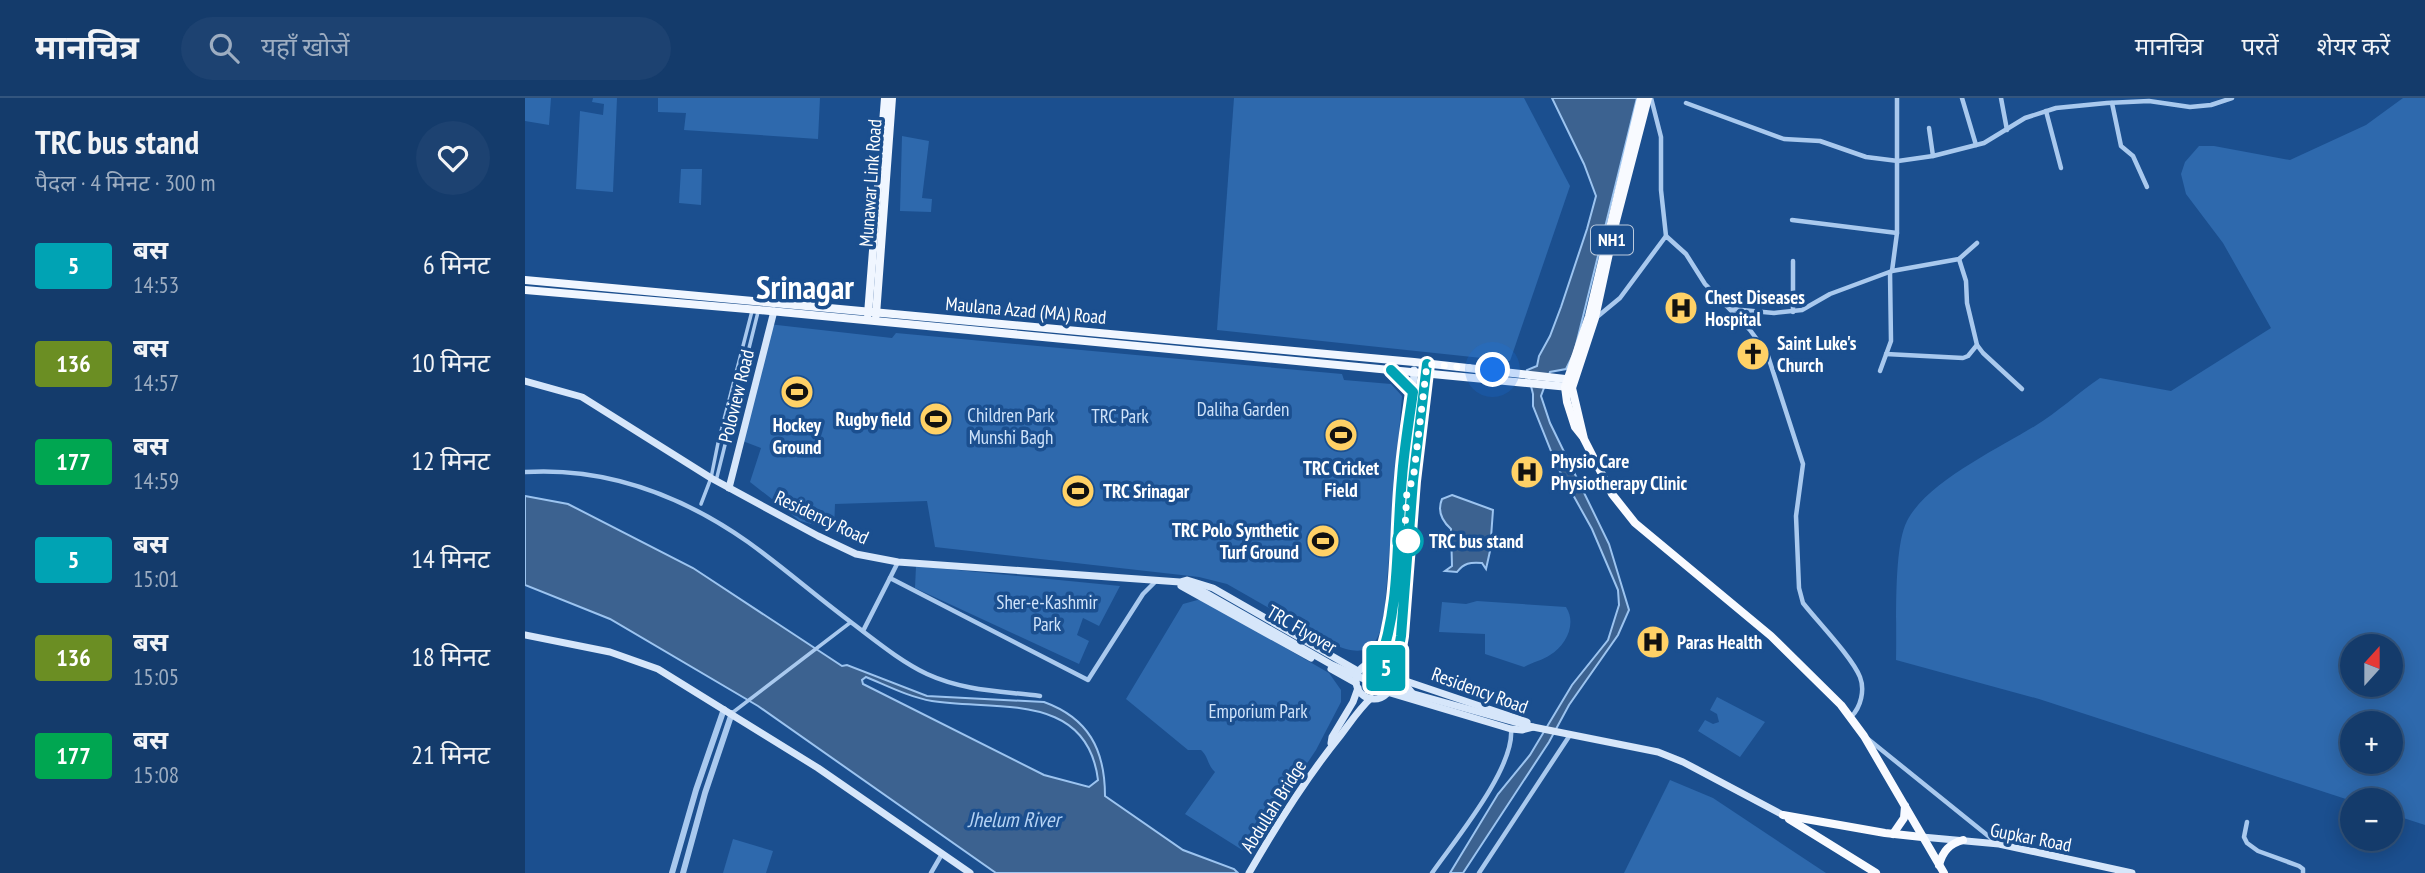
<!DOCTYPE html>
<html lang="hi">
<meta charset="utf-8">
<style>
:root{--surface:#143b6b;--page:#1d4271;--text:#f1f3f6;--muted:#9dadc1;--line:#33557e}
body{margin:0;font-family:"PT Sans Narrow","Noto Sans Devanagari",sans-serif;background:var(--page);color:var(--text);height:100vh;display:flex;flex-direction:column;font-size:26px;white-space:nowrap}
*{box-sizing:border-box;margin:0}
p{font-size:23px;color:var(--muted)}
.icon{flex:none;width:38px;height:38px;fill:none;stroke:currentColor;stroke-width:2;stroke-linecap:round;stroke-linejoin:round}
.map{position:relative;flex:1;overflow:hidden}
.sheet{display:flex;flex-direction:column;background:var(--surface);width:525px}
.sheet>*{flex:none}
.badge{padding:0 14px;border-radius:5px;font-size:24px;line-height:46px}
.needle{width:46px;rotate:21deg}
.fabs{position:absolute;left:1815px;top:536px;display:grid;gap:14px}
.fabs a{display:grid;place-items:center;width:63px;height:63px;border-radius:50%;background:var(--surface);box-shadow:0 4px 18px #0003,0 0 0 2px var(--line);font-size:35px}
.you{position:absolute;width:35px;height:35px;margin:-18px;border:5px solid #fff;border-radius:50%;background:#1a73e8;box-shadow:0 0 0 10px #1a73e833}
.map>.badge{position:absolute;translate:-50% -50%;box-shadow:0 0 0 4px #fff}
.round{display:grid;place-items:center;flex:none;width:74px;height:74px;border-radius:37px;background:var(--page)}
.overview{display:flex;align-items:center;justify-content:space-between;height:119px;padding:0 35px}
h1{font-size:33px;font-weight:800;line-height:52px}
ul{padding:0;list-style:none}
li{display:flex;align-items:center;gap:21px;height:98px;padding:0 35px}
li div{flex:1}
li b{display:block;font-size:26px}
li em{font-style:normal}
li .badge{min-width:77px;font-weight:700;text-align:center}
header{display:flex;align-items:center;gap:42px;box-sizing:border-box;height:98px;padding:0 35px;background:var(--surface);border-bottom:2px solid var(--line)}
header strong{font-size:33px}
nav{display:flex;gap:38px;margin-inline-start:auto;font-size:24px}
.search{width:490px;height:63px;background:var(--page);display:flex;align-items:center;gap:18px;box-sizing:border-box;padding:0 24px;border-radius:38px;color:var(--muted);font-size:26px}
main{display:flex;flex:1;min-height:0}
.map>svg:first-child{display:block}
.green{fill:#2e69ad;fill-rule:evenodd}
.water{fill:#3c6290;stroke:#9cc4f0;stroke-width:2;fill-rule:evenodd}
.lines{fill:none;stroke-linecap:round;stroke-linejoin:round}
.pedestrian{stroke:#a9c9ee;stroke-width:3.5}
.minor{stroke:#a9c9ee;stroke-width:4.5}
.tertiary{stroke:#a9c9ee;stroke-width:6}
.secondary{stroke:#d6e6fa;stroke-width:7}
.primary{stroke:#f0f6ff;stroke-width:8}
.trunk{stroke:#f8faff;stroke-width:8}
.line-casing{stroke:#fff;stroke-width:16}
.line{stroke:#00a3b4;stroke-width:10}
.walk{stroke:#fff;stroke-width:7;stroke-dasharray:0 12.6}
.stop-dot{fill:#fff;stroke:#00a3b4;stroke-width:3.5}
.labels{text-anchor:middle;stroke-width:7;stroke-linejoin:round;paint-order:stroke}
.shield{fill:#1b4f8f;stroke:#bbcadd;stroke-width:2}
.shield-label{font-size:18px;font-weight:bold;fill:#fff}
.street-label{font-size:19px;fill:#fff;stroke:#1b4f8f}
.poi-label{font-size:19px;font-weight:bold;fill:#fff;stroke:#1b4f8f;text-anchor:start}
.park-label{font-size:19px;fill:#cfe3fa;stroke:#1b4f8f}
.stop-label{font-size:19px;font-weight:bold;fill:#fff;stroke:#1b4f8f;text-anchor:start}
.water-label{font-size:21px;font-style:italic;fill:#b5d3f5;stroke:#1b4f8f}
.town-label{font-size:33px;font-weight:bold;fill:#fff;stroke:#1b4f8f}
</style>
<header>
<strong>मानचित्र</strong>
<div class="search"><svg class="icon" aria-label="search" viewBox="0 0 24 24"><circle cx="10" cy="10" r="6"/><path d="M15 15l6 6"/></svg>यहाँ खोजें</div>
<nav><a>मानचित्र</a><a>परतें</a><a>शेयर करें</a></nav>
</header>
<main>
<section class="sheet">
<div class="overview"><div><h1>TRC bus stand</h1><p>पैदल · 4 मिनट · 300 m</p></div><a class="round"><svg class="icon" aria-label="heart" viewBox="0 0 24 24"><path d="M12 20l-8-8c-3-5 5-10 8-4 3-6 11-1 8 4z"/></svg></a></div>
<ul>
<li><span class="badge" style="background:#00a3b4;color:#fff">5</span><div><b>बस</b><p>14:53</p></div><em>6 मिनट</em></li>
<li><span class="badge" style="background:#6b8e23;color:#fff">136</span><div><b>बस</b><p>14:57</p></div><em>10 मिनट</em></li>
<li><span class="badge" style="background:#00a651;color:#fff">177</span><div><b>बस</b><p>14:59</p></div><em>12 मिनट</em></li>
<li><span class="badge" style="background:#00a3b4;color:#fff">5</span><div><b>बस</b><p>15:01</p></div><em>14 मिनट</em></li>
<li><span class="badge" style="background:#6b8e23;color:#fff">136</span><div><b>बस</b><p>15:05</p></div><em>18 मिनट</em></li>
<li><span class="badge" style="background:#00a651;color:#fff">177</span><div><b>बस</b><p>15:08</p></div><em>21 मिनट</em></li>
</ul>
</section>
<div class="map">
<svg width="1900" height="775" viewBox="0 0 1900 775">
<rect width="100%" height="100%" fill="#1b4f8f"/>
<!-- green -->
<g class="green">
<path d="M0,0H26L24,27L0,23Z"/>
<path d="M68,0H92L88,94L51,91L55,13L78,17L79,6L67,4Z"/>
<path d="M133,0H295L293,41L159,32L161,15L133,14Z"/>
<path d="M709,0H999L1045,88L985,263L692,232Z"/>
<path d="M1878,0H1900V727L1866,716V702L1827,703L1514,601L1371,562C1372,528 1368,450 1382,423C1401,385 1474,350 1510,328C1533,314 1553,295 1575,280L1646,293L1746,230L1698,145L1661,96L1656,76L1660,64L1674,48H1689L1765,62L1841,27ZM1827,548H1866V586H1827ZM1827,625H1866V663H1827Z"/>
<path d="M377,38L404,43L397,100L407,101L406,114L375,113Z"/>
<path d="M156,71H177L176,107L154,105Z"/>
<path d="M243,226L367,240L371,235L817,276L819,282L866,286L877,298L859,521C851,554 838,559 807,546L702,486L674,479L410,449L402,403L310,406L309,432L275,423L225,384L236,350L215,342Z"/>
<path d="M391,468L595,488L574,528L558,520L552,537L564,543L554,566L390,490Z"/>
<path d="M676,501L804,575L816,592V604L791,652L722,755L660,716L690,674C682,667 684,659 676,652H663L601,601L658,506Z"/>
<path d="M952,503L1041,509C1052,526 1041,547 1025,557C1018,562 1008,564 999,569L960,556V536L914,534L917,504L941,506Z"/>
<path d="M1192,599L1240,624L1215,659L1173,633L1180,622L1188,626L1194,624L1192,616L1185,612Z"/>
<path d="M1145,682L1188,700L1301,775H1099Z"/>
<path d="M208,741L248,753L241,775H198Z"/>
</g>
<!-- water -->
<g class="water">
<path d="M1027,0H1112L1049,255L1041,271L1025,274L1016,298L1025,325L1084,446L1104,512L1093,537L1044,607L1024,644L938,775H925L973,696L1005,657L1047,587L1083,542L1094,507L1093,492L1067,431L1032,368L1008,308V296L1002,272L1012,268L1014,258L1025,238L1036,209L1062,131L1071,98L1059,66Z"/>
<path d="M927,397L968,412L965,453L961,471L957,465C945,464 939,465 932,474L920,473L927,468L926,431C917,423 912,413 917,401Z"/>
<path d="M0,398L43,406L168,470L317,568L322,567L402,598L519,604C563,620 580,651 580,698L658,752L709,771L713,775H471L233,608L85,521L0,487ZM341,579C363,588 384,599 407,603C471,613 562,593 573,682L564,689L519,677L338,586L337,582Z"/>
</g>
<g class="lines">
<!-- pedestrian -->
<g class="pedestrian">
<path d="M191,383L233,214"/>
<path d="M176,406L186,380L193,345L227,213"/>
<path d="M207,615L326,524"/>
</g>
<!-- minor -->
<g class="minor">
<path d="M1126,0L1136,39V92L1141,138"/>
<path d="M1437,0L1451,47"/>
<path d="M1476,0L1482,32"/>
<path d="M1161,5L1259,41L1295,43L1341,59L1373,63L1408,58L1459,45L1500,20L1531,10L1582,5L1624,3L1665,9L1686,7L1707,0"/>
<path d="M1587,5L1596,48L1608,58L1622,89"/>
<path d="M1521,13L1536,70"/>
<path d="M1404,30L1408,58"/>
<path d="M1267,122L1372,135"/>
<path d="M1434,161L1441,183L1442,205L1452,247"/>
<path d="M1268,163V214"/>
<path d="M1367,173L1372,135V0"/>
<path d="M1206,211L1249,215L1277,212L1305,196L1367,173L1434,161L1452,145"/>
<path d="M1072,219L1095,200L1141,138L1161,156L1180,186L1225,232L1242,255L1278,366L1271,418L1274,490L1278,505C1292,523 1327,559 1335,579C1340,592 1336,609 1326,619"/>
<path d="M1361,256L1438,260L1443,258L1452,247L1458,255L1497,291"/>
<path d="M1355,273L1366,243L1365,174"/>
<path d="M0,374C82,369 156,397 223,444C259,470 292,499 327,525C351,543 375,563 402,576C439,593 476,593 515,598"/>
<path d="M373,464L365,480L563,582L618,496L632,482"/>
<path d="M338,533L365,480"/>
<path d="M1343,641L1472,745"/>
<path d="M1722,724L1719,739L1722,745L1733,753L1774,768L1778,771V775"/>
<path d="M406,775L417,756"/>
<path d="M907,775C930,742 990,670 986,631"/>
<path d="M954,775L1045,637"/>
</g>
<!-- tertiary -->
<g class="tertiary">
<path d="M147,775L171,692L199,611"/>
<path d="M158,775L180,695L207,615"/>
</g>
<!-- secondary -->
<g class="secondary">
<path d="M0,283L57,299L186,380L293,438L331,456L373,464L655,484L662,482L688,490L833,573"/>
<path d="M204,390L249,213"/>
<path d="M657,485L679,494L807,567L846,584L1008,629L1133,654L1158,664L1258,717"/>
<path d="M656,488L786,560"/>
<path d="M0,537L85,554L133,571L293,670L445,775"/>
<path d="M871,548L874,511"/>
<path d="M872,560L876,581L887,595"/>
<circle cx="849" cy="583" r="18"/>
<path d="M854,566C876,507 871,441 877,379C881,343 888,308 889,272"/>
<path d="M806,571L831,585"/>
<path d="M864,573L873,555L876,539L888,383L902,266"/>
<path d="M866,578L1002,624"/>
<path d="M862,594L986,631L997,632L1008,629"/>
<path d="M806,645L807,639L828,604L833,590"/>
<path d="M1397,739L1474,746L1607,775"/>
<path d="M724,775C751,728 781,680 815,638C825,625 834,611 846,600"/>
</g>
<!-- primary -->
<g class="primary">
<path d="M0,182L889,264L1049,282"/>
<path d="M0,192L234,212L1044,289"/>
<path d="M343,216L360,0"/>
<path d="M351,217L367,0"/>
<path d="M866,272L888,294"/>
</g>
<!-- trunk -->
<g class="trunk">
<path d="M1123,0L1091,123L1070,220L1047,290L1059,341L1087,396L1110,425L1246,538L1316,607L1339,638L1419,775"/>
<path d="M1058,339L1050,329L1042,304L1040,289L1064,218L1116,0"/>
<path d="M1258,717L1360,735L1397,739"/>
<path d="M1264,721L1351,775"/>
<path d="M1368,736L1379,720L1380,708"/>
<path d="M1414,767C1418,753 1424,746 1438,742"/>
</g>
</g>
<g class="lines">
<defs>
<path id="line" d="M866,272L888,294C884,323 879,351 877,380C871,441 876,507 854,566L864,573L873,555L876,538L888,383L902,266"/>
</defs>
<!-- line casing -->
<use href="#line" class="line-casing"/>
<!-- line -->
<use href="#line" class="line"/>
<!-- walk -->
<path class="walk" d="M883,443L879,451L882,391L888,383L902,266L968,272"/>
</g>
<!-- icons -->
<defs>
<symbol id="hospital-disc" viewBox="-11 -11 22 22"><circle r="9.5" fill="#ffd166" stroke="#1b4f8f"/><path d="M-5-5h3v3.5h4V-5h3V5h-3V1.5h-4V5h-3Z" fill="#111"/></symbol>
<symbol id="church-disc" viewBox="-11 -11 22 22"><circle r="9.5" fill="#ffd166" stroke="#1b4f8f"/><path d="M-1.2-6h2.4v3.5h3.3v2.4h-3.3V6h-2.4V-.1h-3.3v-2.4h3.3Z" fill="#111"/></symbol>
<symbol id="stadium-disc" viewBox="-11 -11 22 22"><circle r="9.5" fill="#ffd166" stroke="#1b4f8f"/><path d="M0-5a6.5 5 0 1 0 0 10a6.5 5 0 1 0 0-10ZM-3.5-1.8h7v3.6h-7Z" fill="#111"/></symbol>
</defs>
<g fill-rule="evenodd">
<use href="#hospital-disc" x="1137" y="191" width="38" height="38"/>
<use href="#church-disc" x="1209" y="237" width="38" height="38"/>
<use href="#stadium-disc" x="253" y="275" width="38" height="38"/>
<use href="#stadium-disc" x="392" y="302" width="38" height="38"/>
<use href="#stadium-disc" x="797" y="318" width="38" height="38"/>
<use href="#hospital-disc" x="983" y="355" width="38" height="38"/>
<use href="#stadium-disc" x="534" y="374" width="38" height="38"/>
<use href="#stadium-disc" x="779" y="424" width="38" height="38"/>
<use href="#hospital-disc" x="1109" y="525" width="38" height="38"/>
</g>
<!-- markers -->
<circle class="stop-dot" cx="883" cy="443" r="14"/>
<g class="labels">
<!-- shield labels -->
<rect class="shield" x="1066" y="127.5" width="42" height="29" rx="5"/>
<g class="shield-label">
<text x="1087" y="148">NH1</text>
</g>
<!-- street labels -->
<g class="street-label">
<text transform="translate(345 85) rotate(-86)" y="7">Munawar Link Road</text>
<text transform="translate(501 212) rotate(5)" y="7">Maulana Azad (MA) Road</text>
<text transform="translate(211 298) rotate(-76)" y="7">Poloview Road</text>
<text transform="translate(297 419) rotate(25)" y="7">Residency Road</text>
<text transform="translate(777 531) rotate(30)" y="7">TRC Flyover</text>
<text transform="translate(955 592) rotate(20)" y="7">Residency Road</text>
<text transform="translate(748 708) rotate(-58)" y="7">Abdullah Bridge</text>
<text transform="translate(1506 739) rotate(11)" y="7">Gupkar Road</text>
</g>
<!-- poi labels -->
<g class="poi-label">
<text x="1180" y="206">Chest Diseases<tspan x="1180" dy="22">Hospital</tspan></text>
<text x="1252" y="252">Saint Luke's<tspan x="1252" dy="22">Church</tspan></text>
<text x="386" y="328" text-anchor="end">Rugby field</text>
<text x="272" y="334" text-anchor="middle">Hockey<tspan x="272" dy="22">Ground</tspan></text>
<text x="1026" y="370">Physio Care<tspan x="1026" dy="22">Physiotherapy Clinic</tspan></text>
<text x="816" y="377" text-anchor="middle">TRC Cricket<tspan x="816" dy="22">Field</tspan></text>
<text x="578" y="400">TRC Srinagar</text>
<text x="774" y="439" text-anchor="end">TRC Polo Synthetic<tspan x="774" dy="22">Turf Ground</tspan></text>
<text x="1152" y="551">Paras Health</text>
</g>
<!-- park labels -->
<g class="park-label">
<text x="718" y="318">Daliha Garden</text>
<text x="486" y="324">Children Park<tspan x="486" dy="22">Munshi Bagh</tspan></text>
<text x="595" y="325">TRC Park</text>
<text x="522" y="511">Sher-e-Kashmir<tspan x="522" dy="22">Park</tspan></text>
<text x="733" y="620">Emporium Park</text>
</g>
<!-- stop labels -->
<g class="stop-label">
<text x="904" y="450">TRC bus stand</text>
</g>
<!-- water labels -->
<g class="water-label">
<text x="489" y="729">Jhelum River</text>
</g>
<!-- town labels -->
<g class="town-label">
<text x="280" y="201">Srinagar</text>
</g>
</g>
</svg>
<div class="fabs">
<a><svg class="needle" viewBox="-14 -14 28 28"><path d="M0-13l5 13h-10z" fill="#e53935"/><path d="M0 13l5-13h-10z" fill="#9dadc1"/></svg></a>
<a>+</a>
<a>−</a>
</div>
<div class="you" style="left:968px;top:272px"></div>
<b class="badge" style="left:861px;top:570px;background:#00a3b4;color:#fff">5</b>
</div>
</main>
